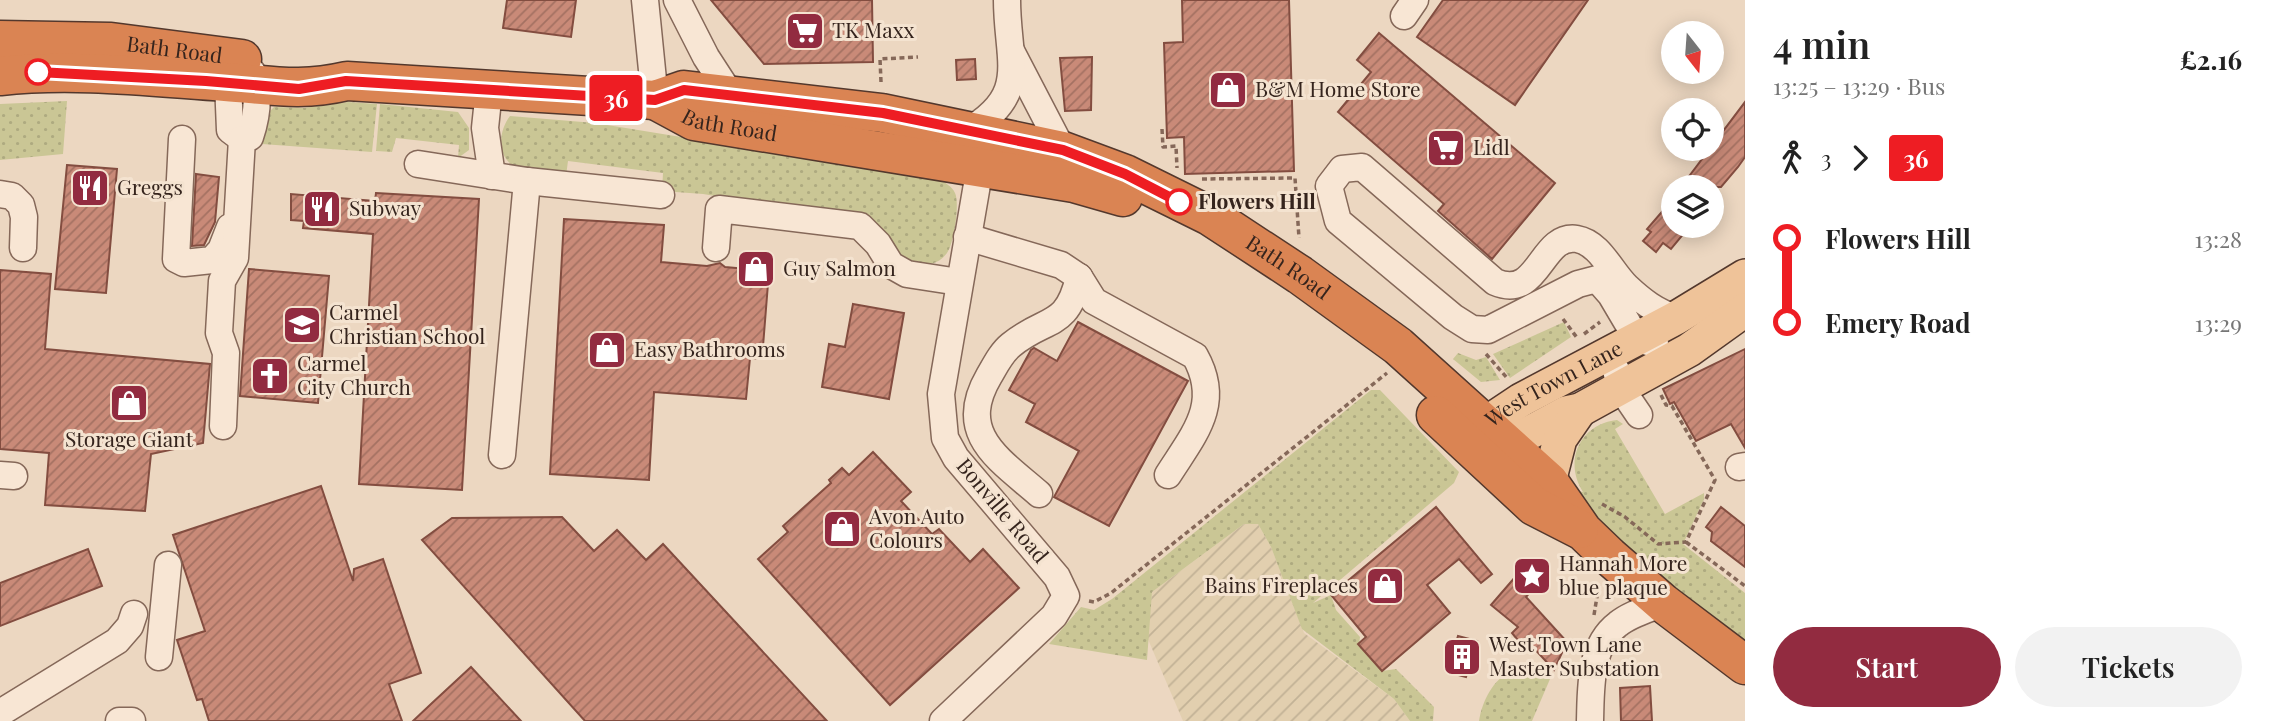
<!DOCTYPE html>
<meta charset="utf-8">
<style>
:root{--surface:#fff;--page:#f2f2f2;--text:#222;--muted:#767676;--accent:#922b40}
body{margin:0;font-family:"Playfair Display",serif;background:var(--page);color:var(--text);height:100vh;display:flex;flex-direction:column;font-size:26px;white-space:nowrap}
*{box-sizing:border-box;margin:0}
p{font-size:23px;color:var(--muted)}
.icon{flex:none;width:38px;height:38px;fill:none;stroke:currentColor;stroke-width:2;stroke-linecap:round;stroke-linejoin:round}
.map{position:relative;flex:1;overflow:hidden}
.sheet{display:flex;flex-direction:column;background:var(--surface);width:525px}
.sheet>*{flex:none}
.badge{padding:0 14px;border-radius:5px;font-size:24px;line-height:46px}
.needle{width:46px;rotate:163deg}
.controls{position:absolute;left:1661px;top:21px;display:grid;gap:14px}
.controls a{display:grid;place-items:center;width:63px;height:63px;border-radius:50%;background:var(--surface);box-shadow:0 4px 18px #0003;font-size:35px}
.map>.badge{position:absolute;translate:-50% -50%;box-shadow:0 0 0 4px #fff}
.legs{display:flex;align-items:center;gap:10px;height:77px;padding:0 28px;font-size:23px}
.legs p{margin-inline-start:auto}
.summary{display:flex;align-items:center;justify-content:space-between;height:119px;padding:0 28px}
h1{font-size:38px;font-weight:600;line-height:52px}
.cta{display:flex;gap:14px;margin-top:auto;padding:14px 28px}
.cta a{flex:1;height:80px;border-radius:42px;background:var(--accent);color:#fff;font-size:28px;font-weight:600;line-height:80px;text-align:center}
.cta a+a{background:var(--page);color:var(--text)}
ul{padding:0 28px;list-style:none}
li{display:flex;align-items:center;gap:24px;height:84px;font-size:26px}
li i{display:grid;place-items:center;width:10px;height:100%;margin:0 9px;background:currentColor}
li i::after{content:'';width:18px;height:18px;margin:-9px;border:5px solid;border-radius:50%;background:var(--surface)}
li p{margin-inline-start:auto}
li:first-child i{background:linear-gradient(#0000 50%,currentColor 0)}
li:last-child i{background:linear-gradient(currentColor 50%,#0000 0)}
main{display:flex;flex:1;min-height:0}
.map>svg:first-child{display:block}
.farmland{fill:url(#farmland-furrows)}
.grass{fill:url(#grass-dots)}
.building{fill:url(#building-hatch);stroke:#834d40;stroke-width:2}
.lines{fill:none;stroke-linecap:round;stroke-linejoin:round}
.minor-casing{stroke:#856859;stroke-width:29}
.major-casing{stroke:#53382d;stroke-width:36}
.highway-casing{stroke:#53382d;stroke-width:41}
.path{stroke:#856859;stroke-width:3.5;stroke-dasharray:5 3.5;stroke-linecap:butt}
.minor{stroke:#f8e6d4;stroke-width:26}
.major{stroke:#efc399;stroke-width:33}
.highway{stroke:#da8453;stroke-width:38}
.line-1-casing{stroke:#fff;stroke-width:16}
.line-1{stroke:#ee1d23;stroke-width:10}
.stop-1-dot{fill:#fff;stroke:#ee1d23;stroke-width:3.5}
.labels{text-anchor:middle;stroke-width:6;stroke-linejoin:round;paint-order:stroke}
.poi-label{font-size:21px;fill:#35241d;stroke:#f4e3d0;text-anchor:start}
.street-label{font-size:21px;fill:#35241d;stroke:#f4e3d0}
.stop-label{font-size:21px;font-weight:bold;fill:#35241d;stroke:#f4e3d0;text-anchor:start}
</style>
<main>
<div class="map">
<svg width="1745" height="721" viewBox="0 0 1745 721">
<defs>
<pattern id="farmland-furrows" width="10" height="10" patternUnits="userSpaceOnUse" patternTransform="scale(1.75)"><rect width="10" height="10" fill="#e2cfaf"/><path d="M-1 1l2-2M0 10L10 0M9 11l2-2" fill="none" stroke="#c2b296"/></pattern>
<pattern id="grass-dots" width="8" height="8" patternUnits="userSpaceOnUse" patternTransform="scale(1.75)"><rect width="8" height="8" fill="#cac695"/><path d="M2 2h.1M6 6h.1" fill="none" stroke="#aeaa80" stroke-width="1.8" stroke-linecap="round"/></pattern>
<pattern id="building-hatch" width="6" height="6" patternUnits="userSpaceOnUse" patternTransform="scale(1.75)"><rect width="6" height="6" fill="#c98a78"/><path d="M-1 1l2-2M0 6l6-6M5 7l2-2" fill="none" stroke="#a47162"/></pattern>
</defs>
<rect width="100%" height="100%" fill="#ecd7c1"/>
<!-- farmland -->
<path class="farmland" d="M1244,524H1258L1271,547L1304,633L1394,699L1410,721H1183L1147,637L1152,592Z"/>
<!-- grass -->
<g class="grass">
<path d="M67,101L63,154L0,160V104Z"/>
<path d="M348,102L377,104L372,152L262,144L269,112L274,107L304,108Z"/>
<path d="M380,104L458,112L469,128V150L458,158L459,145L396,138L392,152L376,151Z"/>
<path d="M510,116L595,123L939,179C945,183 952,186 955,193C960,203 954,244 947,253C939,264 927,266 914,266L856,219L703,194L662,191L663,173L568,161L566,176C552,174 535,174 522,170C496,162 497,133 510,116Z"/>
<path d="M1564,322L1571,337L1510,378L1493,354Z"/>
<path d="M1458,353L1476,360L1486,357L1500,380L1481,382L1453,359Z"/>
<path d="M1371,390H1380L1459,472L1454,483L1313,603L1331,595L1336,610L1360,637L1359,644L1382,671L1396,669L1434,707L1433,721H1410L1394,699L1302,629L1271,547L1258,524H1244L1152,592L1147,660L1049,644L1081,607L1094,610L1112,599Z"/>
<path d="M1617,420L1623,424L1615,429L1665,514L1704,493V499L1683,544L1745,593V646C1686,599 1628,553 1578,495L1577,491L1583,492C1563,461 1580,424 1617,420Z"/>
<path d="M1519,670L1550,679L1532,721H1479C1482,700 1496,672 1519,670Z"/>
</g>
<!-- building -->
<g class="building">
<path d="M507,0H576L571,37L503,28Z"/>
<path d="M711,0H872L873,62L764,64Z"/>
<path d="M1182,0H1289L1294,171L1185,174L1184,137L1167,138L1164,43L1183,42Z"/>
<path d="M1443,0H1588L1515,105L1417,37Z"/>
<path d="M1379,33L1555,183L1492,259L1438,211L1444,204L1338,112L1371,72L1357,60Z"/>
<path d="M1092,57L1091,110L1065,111L1060,58Z"/>
<path d="M975,59L976,79L957,80L956,60Z"/>
<path d="M1745,102V157L1738,167L1721,187H1681Z"/>
<path d="M67,165L117,169L106,293L55,289Z"/>
<path d="M196,174L219,177L215,222L204,245L192,246Z"/>
<path d="M376,193L479,199L462,490L359,484L373,234L303,228L304,221L291,220V194L375,201Z"/>
<path d="M1673,199V226H1690L1671,249L1663,243L1656,252L1643,241L1651,232L1647,229Z"/>
<path d="M564,219L664,225L661,262L707,266L720,263L725,267L769,271L762,359L750,358L746,399L654,392L649,480L550,474Z"/>
<path d="M249,269L329,276L318,403L240,396Z"/>
<path d="M0,270L51,274L45,349L210,364L203,443L151,454L145,511L45,505L49,453L0,449Z"/>
<path d="M853,304L904,313L889,399L822,387L829,344L845,347Z"/>
<path d="M1078,322L1188,381L1109,526L1054,497L1079,451L1026,422L1035,404L1009,390L1031,350L1034,348L1057,361Z"/>
<path d="M1745,349V448L1731,424L1696,441L1674,402L1670,404L1663,389Z"/>
<path d="M873,452L911,492L901,501L932,534L939,529L970,562L983,549L1019,588L890,705L758,559L788,532L783,526L831,483L829,480L842,468L849,475Z"/>
<path d="M321,486L353,581L354,569L383,559L421,673L389,684L402,721H209L202,699L197,700L177,640L205,631L173,535Z"/>
<path d="M1436,507L1492,574L1481,583L1459,559L1427,585L1450,613L1382,671L1358,644L1366,637L1331,595Z"/>
<path d="M1721,507L1745,526V567L1711,541L1712,532L1706,527Z"/>
<path d="M562,517L594,551L617,530L646,560L663,544L827,721H585L422,540L452,518Z"/>
<path d="M88,549L102,586L0,626V583Z"/>
<path d="M1523,568L1539,581L1526,597L1567,642L1554,670L1531,645L1525,649L1512,633L1518,627L1491,605Z"/>
<path d="M1458,636L1477,641L1466,677L1447,672Z"/>
<path d="M471,667L521,721H413L431,704Z"/>
<path d="M1650,686L1652,721H1621L1620,688Z"/>
</g>
<g class="lines">
<defs>
<g id="minor">
<path d="M645,0L655,100"/>
<path d="M677,0L706,57L730,94"/>
<path d="M1404,16L1415,0"/>
<path d="M1011,51L1063,151"/>
<path d="M228,82L230,130L242,139"/>
<path d="M489,90L485,128L492,176"/>
<path d="M966,132C1031,95 1007,62 1007,0"/>
<path d="M182,139L176,259L184,263L212,260L221,250L230,227"/>
<path d="M242,139L250,137C257,116 260,93 252,72"/>
<path d="M418,164L527,181L661,195"/>
<path d="M0,194L12,196L21,205L24,217L23,248"/>
<path d="M967,237L1061,265L1079,277C1067,330 1046,316 1011,345C1001,353 995,366 989,376C955,434 999,459 1039,494"/>
<path d="M716,248L719,209L860,226L878,244L891,265L907,274L959,282"/>
<path d="M1079,277L1094,301L1195,356C1222,404 1194,434 1168,475"/>
<path d="M1655,344L1637,339L1611,295L1597,279L1578,284L1488,330L1472,329L1453,317L1338,221L1329,186L1342,169L1362,167L1495,282C1540,301 1540,233 1577,239C1600,243 1611,272 1627,287C1642,301 1656,312 1676,318"/>
<path d="M1616,370L1620,387L1639,415"/>
<path d="M223,426L226,353L219,333L222,281L235,258L242,139"/>
<path d="M502,455L527,181"/>
<path d="M1739,467L1745,466"/>
<path d="M0,475L14,476"/>
<path d="M159,657L168,565"/>
<path d="M0,713L117,641L130,626L134,614"/>
<path d="M119,721H132"/>
<path d="M943,721L1054,616L1066,596L1057,577L956,458L945,438L941,394L980,167"/>
<path d="M1590,721C1591,688 1589,646 1618,624C1630,614 1649,609 1663,603"/>
</g>
<g id="major">
<path id="s1" d="M1477,450L1485,424L1521,400L1676,318L1745,276"/>
<path d="M1482,450L1509,444L1566,413L1580,410L1689,350L1745,310"/>
<path d="M1549,482L1560,439L1580,410"/>
</g>
<g id="highway">
<path id="s2" d="M0,40L111,42L242,59"/>
<path id="s3" d="M0,76C74,68 150,77 225,82C271,85 300,92 347,81L655,100L684,90L882,113L1063,151L1125,174L1210,216L1300,275L1398,346L1549,482L1583,531L1609,556L1663,603L1745,665"/>
<path id="s4" d="M655,100L694,121L1074,183L1123,197"/>
<path d="M1436,415L1534,506L1579,529"/>
</g>
</defs>
<!-- minor casing -->
<use href="#minor" class="minor-casing"/>
<!-- major casing -->
<use href="#major" class="major-casing"/>
<!-- highway casing -->
<use href="#highway" class="highway-casing"/>
<!-- path -->
<g class="path">
<path d="M881,82L880,59L918,57"/>
<path d="M1162,129L1163,147L1176,146L1177,168"/>
<path d="M1202,179L1295,178L1299,238"/>
<path d="M1563,319L1578,339"/>
<path d="M1584,334L1600,322"/>
<path d="M1486,354L1508,379"/>
<path d="M1602,504L1625,517L1658,544L1686,542L1715,480L1672,406L1666,405L1661,395"/>
<path d="M1686,542L1745,586"/>
<path d="M1089,601L1094,602L1111,593L1387,373"/>
<path d="M1594,615L1599,584"/>
</g>
<!-- minor -->
<use href="#minor" class="minor"/>
<!-- major -->
<use href="#major" class="major"/>
<!-- highway -->
<use href="#highway" class="highway"/>
</g>
<g class="lines">
<defs>
<path id="line-1" d="M38,72L206,81L299,89L346,81L655,100L684,90L883,113L1063,150L1125,174L1179,202"/>
</defs>
<!-- line-1 casing -->
<use href="#line-1" class="line-1-casing"/>
<!-- line-1 -->
<use href="#line-1" class="line-1"/>
</g>
<!-- icons -->
<defs>
<symbol id="supermarket-square" viewBox="-11 -11 22 22"><rect x="-9" y="-9" width="18" height="18" rx="4" fill="#922b40" stroke="#f4e3d0"/><path d="M-6-5.5h2.5l.6 2H6L4.5 2H-2.5L-4.4-4H-6ZM-1.5 3.2a1.3 1.3 0 1 0 .1 0ZM3 3.2a1.3 1.3 0 1 0 .1 0Z" fill="#fff"/></symbol>
<symbol id="shop-square" viewBox="-11 -11 22 22"><rect x="-9" y="-9" width="18" height="18" rx="4" fill="#922b40" stroke="#f4e3d0"/><path d="M-5-2.5h2.3a2.7 3.5 0 0 1 5.4 0H5L5.5 6h-11ZM-1.5-2.5h3a1.5 2.3 0 0 0-3 0Z" fill="#fff"/></symbol>
<symbol id="restaurant-square" viewBox="-11 -11 22 22"><rect x="-9" y="-9" width="18" height="18" rx="4" fill="#922b40" stroke="#f4e3d0"/><path d="M-5-6h1v4h1v-4h1v4h1v-4h1v5L-1.5 .5V6h-2V.5L-5-1ZM5-6V6H3V1.5H1.5Q1.5-4 5-6Z" fill="#fff"/></symbol>
<symbol id="school-square" viewBox="-11 -11 22 22"><rect x="-9" y="-9" width="18" height="18" rx="4" fill="#922b40" stroke="#f4e3d0"/><path d="M0-5L7-2L0 1L-7-2ZM-4 1L0 2.5L4 1V4Q0 6-4 4Z" fill="#fff"/></symbol>
<symbol id="church-square" viewBox="-11 -11 22 22"><rect x="-9" y="-9" width="18" height="18" rx="4" fill="#922b40" stroke="#f4e3d0"/><path d="M-1.2-6h2.4v3.5h3.3v2.4h-3.3V6h-2.4V-.1h-3.3v-2.4h3.3Z" fill="#fff"/></symbol>
<symbol id="sight-square" viewBox="-11 -11 22 22"><rect x="-9" y="-9" width="18" height="18" rx="4" fill="#922b40" stroke="#f4e3d0"/><path d="M0-6L1.8-2.2L6-1.7L2.9 1.2L3.7 5.4L0 3.3L-3.7 5.4L-2.9 1.2L-6-1.7L-1.8-2.2Z" fill="#fff"/></symbol>
<symbol id="building-square" viewBox="-11 -11 22 22"><rect x="-9" y="-9" width="18" height="18" rx="4" fill="#922b40" stroke="#f4e3d0"/><path d="M-4-6H4V6H1V3H-1V6H-4ZM-2.5-4.3h1.7v1.8h-1.7ZM.8-4.3h1.7v1.8H.8ZM-2.5-1h1.7V.8h-1.7ZM.8-1h1.7V.8H.8Z" fill="#fff"/></symbol>
</defs>
<g fill-rule="evenodd">
<use href="#supermarket-square" x="783" y="9" width="44" height="44"/>
<use href="#shop-square" x="1206" y="68" width="44" height="44"/>
<use href="#supermarket-square" x="1424" y="126" width="44" height="44"/>
<use href="#restaurant-square" x="68" y="166" width="44" height="44"/>
<use href="#restaurant-square" x="300" y="187" width="44" height="44"/>
<use href="#shop-square" x="734" y="247" width="44" height="44"/>
<use href="#school-square" x="280" y="303" width="44" height="44"/>
<use href="#shop-square" x="585" y="328" width="44" height="44"/>
<use href="#church-square" x="248" y="354" width="44" height="44"/>
<use href="#shop-square" x="107" y="381" width="44" height="44"/>
<use href="#shop-square" x="820" y="507" width="44" height="44"/>
<use href="#sight-square" x="1510" y="554" width="44" height="44"/>
<use href="#shop-square" x="1363" y="564" width="44" height="44"/>
<use href="#building-square" x="1440" y="635" width="44" height="44"/>
</g>
<!-- markers -->
<g class="stop-1-dot">
<circle cx="38" cy="72" r="12"/>
<circle cx="1179" cy="202" r="12"/>
</g>
<g class="labels">
<!-- poi labels -->
<g class="poi-label">
<text x="832" y="38">TK Maxx</text>
<text x="1255" y="97">B&amp;M Home Store</text>
<text x="1473" y="155">Lidl</text>
<text x="117" y="195">Greggs</text>
<text x="349" y="216">Subway</text>
<text x="783" y="276">Guy Salmon</text>
<text x="329" y="320">Carmel<tspan x="329" dy="24">Christian School</tspan></text>
<text x="634" y="357">Easy Bathrooms</text>
<text x="297" y="371">Carmel<tspan x="297" dy="24">City Church</tspan></text>
<text x="129" y="447" text-anchor="middle">Storage Giant</text>
<text x="869" y="524">Avon Auto<tspan x="869" dy="24">Colours</tspan></text>
<text x="1559" y="571">Hannah More<tspan x="1559" dy="24">blue plaque</tspan></text>
<text x="1358" y="593" text-anchor="end">Bains Fireplaces</text>
<text x="1489" y="652">West Town Lane<tspan x="1489" dy="24">Master Substation</tspan></text>
</g>
<!-- street labels -->
<g class="street-label">
<text dy="7" stroke="none"><textPath href="#s2" startOffset="175">Bath Road</textPath></text>
<text dy="7" stroke="none"><textPath href="#s4" startOffset="80">Bath Road</textPath></text>
<text dy="7" stroke="none"><textPath href="#s3" startOffset="1326">Bath Road</textPath></text>
<text dy="7" stroke="none"><textPath href="#s1" startOffset="107">West Town Lane</textPath></text>
<text transform="translate(1002 511) rotate(50)" y="7">Bonville Road</text>
</g>
<!-- stop labels -->
<g class="stop-label">
<text x="1198" y="209">Flowers Hill</text>
</g>
</g>
</svg>
<div class="controls">
<a><svg class="needle" viewBox="-14 -14 28 28"><path d="M0-13l5 13h-10z" fill="#e53935"/><path d="M0 13l5-13h-10z" fill="#767676"/></svg></a>
<a><svg class="icon" aria-label="locate" viewBox="0 0 24 24"><circle cx="12" cy="12" r="6"/><path d="M12 2v4M12 18v4M2 12h4M18 12h4"/></svg></a>
<a><svg class="icon" aria-label="layers" viewBox="0 0 24 24"><path d="M12 4l9 5-9 5-9-5zM3 14l9 5 9-5"/></svg></a>
</div>
<b class="badge" style="left:616px;top:98px;background:#ee1d23;color:#fff">36</b>
</div>
<section class="sheet">
<div class="summary"><div><h1>4 min</h1><p>13:25 – 13:29 · Bus</p></div><b>£2.16</b></div>
<div class="legs"><svg class="icon" aria-label="walk" viewBox="0 0 24 24"><circle cx="13" cy="4" r="2"/><path d="M13 8l-2 6 4 7M11 14l-3 7M7 12l3-4h3l4 4"/></svg>3<svg class="icon" aria-label="forward" viewBox="0 0 24 24"><path d="M9 5l7 7-7 7"/></svg><b class="badge" style="background:#ee1d23;color:#fff">36</b></div>
<ul>
<li><i style="color:#ee1d23"></i><b>Flowers Hill</b><p>13:28</p></li>
<li><i style="color:#ee1d23"></i><b>Emery Road</b><p>13:29</p></li>
</ul>
<div class="cta"><a>Start</a><a>Tickets</a></div>
</section>
</main>
